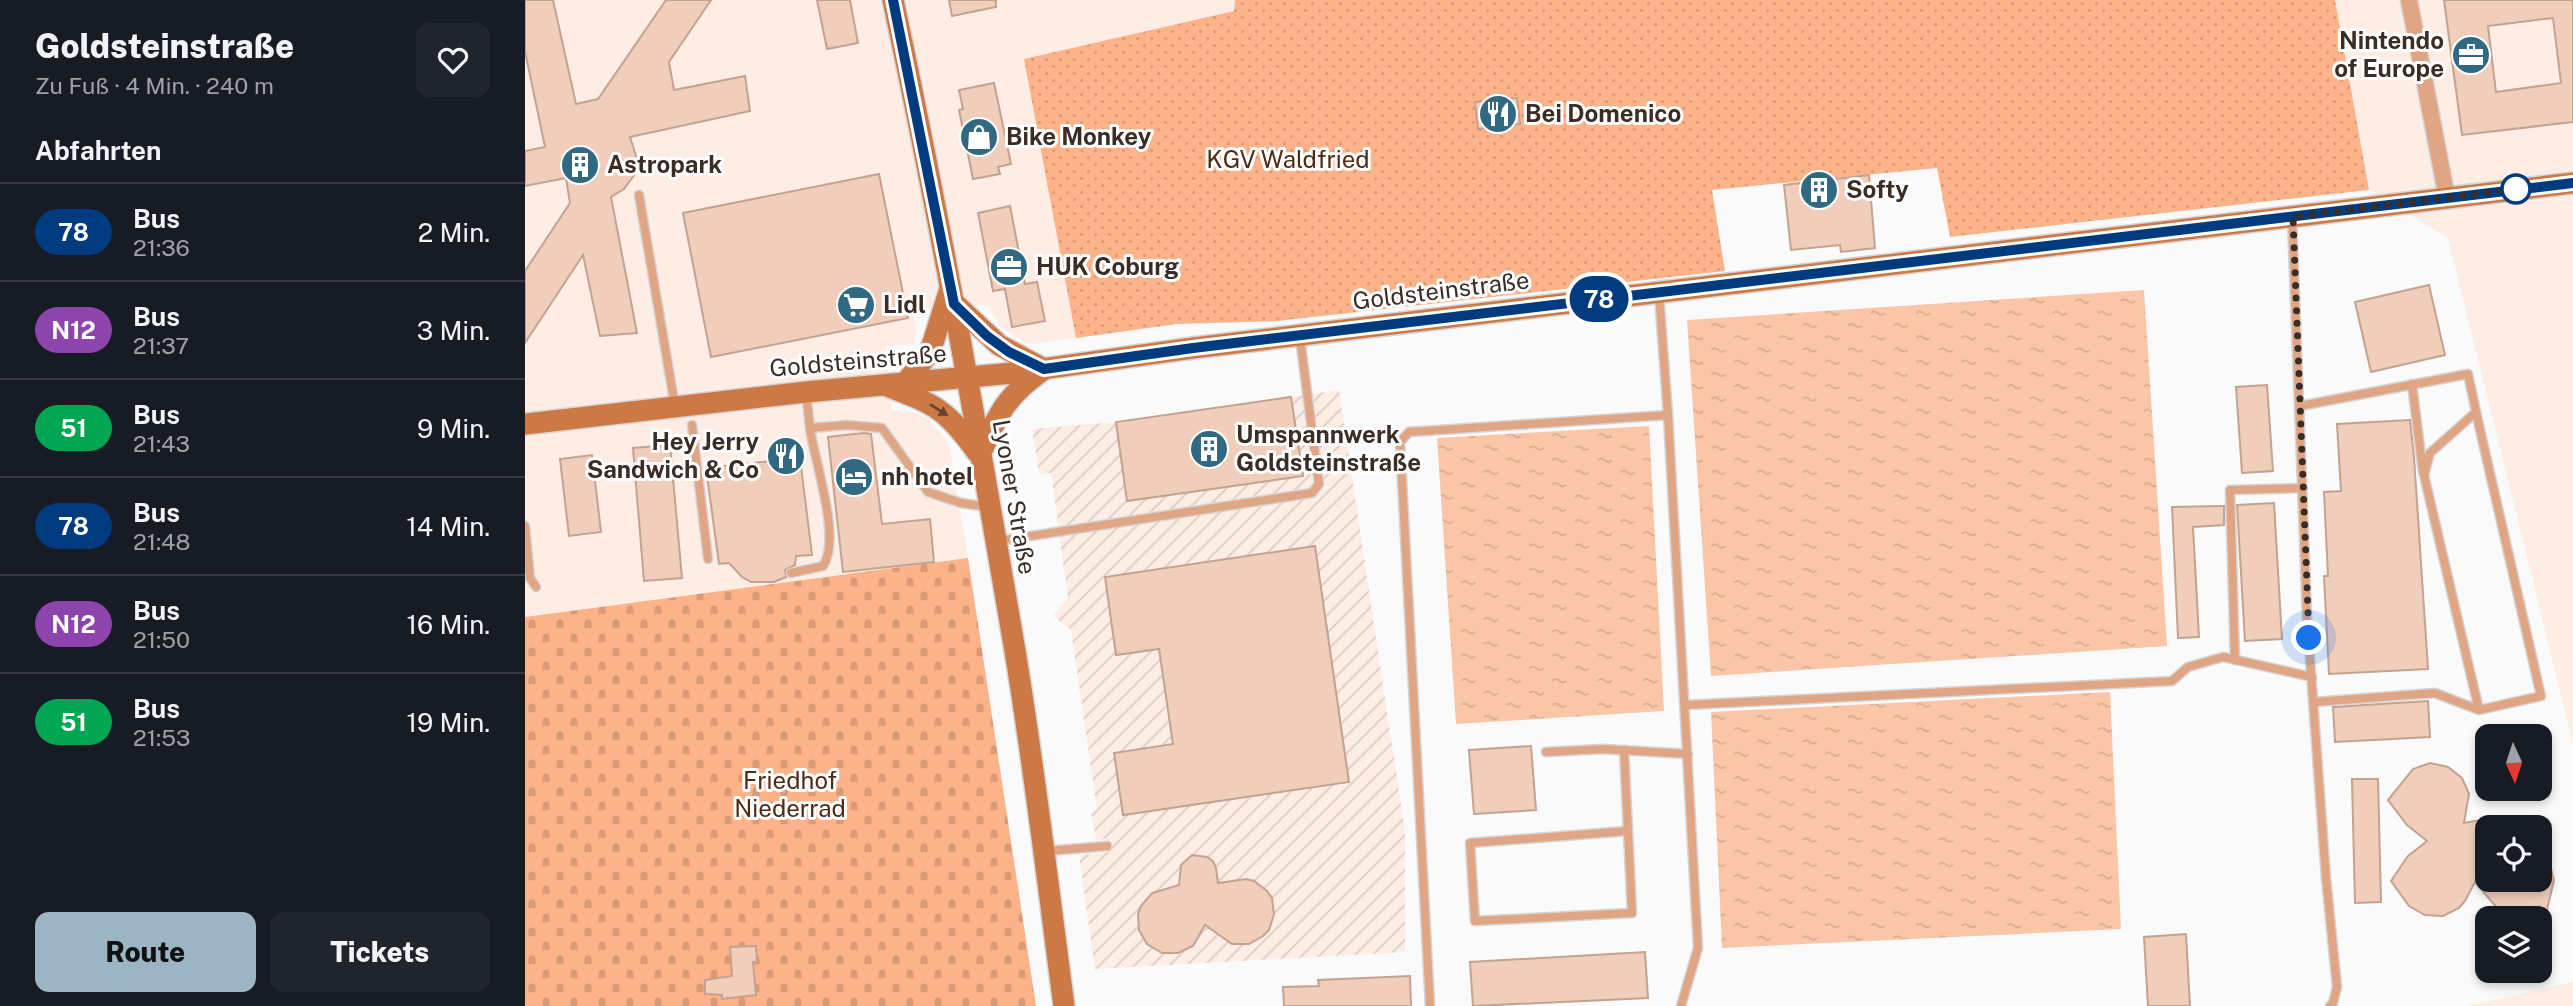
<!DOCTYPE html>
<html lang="de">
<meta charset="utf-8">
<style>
:root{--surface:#171b24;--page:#20242c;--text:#f1f3f6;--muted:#9ea1a6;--line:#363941;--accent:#9bb5c2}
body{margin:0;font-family:"Public Sans",sans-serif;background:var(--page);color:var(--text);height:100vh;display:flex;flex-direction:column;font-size:26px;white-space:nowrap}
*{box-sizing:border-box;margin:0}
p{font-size:23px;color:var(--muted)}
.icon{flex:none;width:38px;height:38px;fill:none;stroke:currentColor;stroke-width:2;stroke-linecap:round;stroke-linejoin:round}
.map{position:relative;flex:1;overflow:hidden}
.drawer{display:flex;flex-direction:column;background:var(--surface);width:525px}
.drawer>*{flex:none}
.badge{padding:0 14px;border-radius:23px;font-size:24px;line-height:46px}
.needle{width:46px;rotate:177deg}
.tools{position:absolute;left:1950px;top:724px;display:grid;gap:14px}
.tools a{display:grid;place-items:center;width:77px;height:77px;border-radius:14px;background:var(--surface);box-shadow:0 4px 10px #0003;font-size:35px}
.you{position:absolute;width:35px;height:35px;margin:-18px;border:5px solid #fff;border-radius:50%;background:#1a73e8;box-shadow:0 0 0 10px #1a73e833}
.map>.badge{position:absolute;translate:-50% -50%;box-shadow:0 0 0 4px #fff}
h2{padding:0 35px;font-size:26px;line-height:63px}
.round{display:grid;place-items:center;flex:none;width:74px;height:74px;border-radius:14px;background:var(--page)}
.overview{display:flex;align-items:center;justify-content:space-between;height:119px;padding:0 35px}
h1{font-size:33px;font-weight:800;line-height:52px}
.button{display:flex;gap:14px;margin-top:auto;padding:14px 35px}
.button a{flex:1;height:80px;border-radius:14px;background:var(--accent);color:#111;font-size:28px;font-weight:800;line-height:80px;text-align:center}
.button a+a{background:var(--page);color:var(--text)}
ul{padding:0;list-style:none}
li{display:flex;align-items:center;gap:21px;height:98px;padding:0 35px;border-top:2px solid var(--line)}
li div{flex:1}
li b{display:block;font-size:26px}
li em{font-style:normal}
li .badge{min-width:77px;font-weight:700;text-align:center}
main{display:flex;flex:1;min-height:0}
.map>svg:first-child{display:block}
.built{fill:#feede4}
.industrial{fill:url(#industrial-furrows)}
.cemetery{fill:url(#cemetery-stones)}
.garden{fill:url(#garden-dots)}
.water{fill:url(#water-ripples)}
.building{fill:#f0cebb;stroke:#c3a290;stroke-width:2;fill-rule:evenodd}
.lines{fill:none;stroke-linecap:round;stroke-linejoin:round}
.lane-casing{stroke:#d7d5d4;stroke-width:11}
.street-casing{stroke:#d7d5d4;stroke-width:19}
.secondary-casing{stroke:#d7d5d4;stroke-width:24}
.lane{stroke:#dfa584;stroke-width:8}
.street{stroke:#dfa584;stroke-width:16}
.secondary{stroke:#cd7946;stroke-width:21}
.oneway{fill:#664430}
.line-casing{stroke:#fff;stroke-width:16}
.line{stroke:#003b80;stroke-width:10}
.walk{stroke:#3a2d26;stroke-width:7;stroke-dasharray:0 12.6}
.stop-dot{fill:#fff;stroke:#003b80;stroke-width:3.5}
.labels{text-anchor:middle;stroke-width:6;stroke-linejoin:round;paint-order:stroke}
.poi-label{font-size:24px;font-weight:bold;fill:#3a2d26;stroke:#fff;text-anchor:start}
.park-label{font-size:24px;fill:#4d2a15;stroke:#fff}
.street-label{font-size:24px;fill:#3a2d26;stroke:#fff}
</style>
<main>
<section class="drawer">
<div class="overview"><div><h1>Goldsteinstraße</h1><p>Zu Fuß · 4 Min. · 240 m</p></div><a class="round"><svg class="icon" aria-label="heart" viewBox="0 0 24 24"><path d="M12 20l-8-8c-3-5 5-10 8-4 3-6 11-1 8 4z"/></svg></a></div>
<h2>Abfahrten</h2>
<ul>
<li><span class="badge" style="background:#003b80;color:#fff">78</span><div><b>Bus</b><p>21:36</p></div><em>2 Min.</em></li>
<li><span class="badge" style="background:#8e44ad;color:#fff">N12</span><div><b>Bus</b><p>21:37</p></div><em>3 Min.</em></li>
<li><span class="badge" style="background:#00a651;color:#fff">51</span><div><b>Bus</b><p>21:43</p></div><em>9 Min.</em></li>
<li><span class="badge" style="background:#003b80;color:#fff">78</span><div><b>Bus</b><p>21:48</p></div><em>14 Min.</em></li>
<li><span class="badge" style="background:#8e44ad;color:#fff">N12</span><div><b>Bus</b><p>21:50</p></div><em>16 Min.</em></li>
<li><span class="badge" style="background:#00a651;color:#fff">51</span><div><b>Bus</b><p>21:53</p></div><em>19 Min.</em></li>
</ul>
<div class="button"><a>Route</a><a>Tickets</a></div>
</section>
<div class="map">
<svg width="2048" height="1006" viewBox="0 0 2048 1006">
<defs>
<pattern id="industrial-furrows" width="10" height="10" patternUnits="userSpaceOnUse" patternTransform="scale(1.75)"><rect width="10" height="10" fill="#feede4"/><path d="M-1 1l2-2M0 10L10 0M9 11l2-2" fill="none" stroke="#daccc3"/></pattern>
<pattern id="cemetery-stones" width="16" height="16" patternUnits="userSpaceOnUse" patternTransform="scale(1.75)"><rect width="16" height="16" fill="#fdb389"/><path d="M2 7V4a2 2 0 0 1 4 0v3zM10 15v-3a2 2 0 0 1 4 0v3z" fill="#da9a76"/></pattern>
<pattern id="garden-dots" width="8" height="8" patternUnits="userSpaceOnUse" patternTransform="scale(1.75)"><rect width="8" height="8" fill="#fdb389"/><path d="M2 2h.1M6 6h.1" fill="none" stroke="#da9a76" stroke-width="1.8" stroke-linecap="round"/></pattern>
<pattern id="water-ripples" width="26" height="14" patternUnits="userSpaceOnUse" patternTransform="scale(1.75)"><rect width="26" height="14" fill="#fbc6a8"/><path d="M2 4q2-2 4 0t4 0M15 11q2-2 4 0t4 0" fill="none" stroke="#d8aa90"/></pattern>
</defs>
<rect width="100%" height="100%" fill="#fafafa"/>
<!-- built -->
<g class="built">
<path d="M0,0H710L709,11L500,59L551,338L508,344L499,342L475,327L463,304L388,309L391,328L389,344L361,346L367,410L393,413L404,420L421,440L425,450L443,558L0,617Z"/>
<path d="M1810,0H2048V744L1923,238L1844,190Z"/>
<path d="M2048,982V1006H1943Z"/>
</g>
<!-- industrial -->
<path class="industrial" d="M814,390L880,832V952L570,969L554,855L582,852V846L581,839L571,840L566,812L572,810L546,630L528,616L543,598L526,473L514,474L507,429L591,422Z"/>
<!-- cemetery -->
<path class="cemetery" d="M443,558L511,1006H0V617Z"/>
<!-- garden -->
<path class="garden" d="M710,0H1810L1844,190L1425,237L1412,168L1187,190L1200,271L752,321L652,324L551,338L499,59L709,11Z"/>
<!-- water -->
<g class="water">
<path d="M1619,290L1642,646L1186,676L1162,320Z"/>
<path d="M1124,426L1139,711L931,724L912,438Z"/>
<path d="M1585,692L1596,929L1197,948L1186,712Z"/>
</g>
<!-- building -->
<g class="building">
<path d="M0,0H28L51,104L73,99L141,0H186L144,62L149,90L220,76L225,111L105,137L111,156L110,174L99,189L86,197L112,333L75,336L58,255L0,343V271L45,203L41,178L0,186V151L20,147L0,51Z"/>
<path d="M292,0H325L333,43L302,49Z"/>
<path d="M424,0H471V7L427,16Z"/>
<path d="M1919,0H2048V122L1937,135ZM2028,18L2036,83L1971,92L1963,26Z"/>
<path d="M469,83L486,164L473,167L475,174L448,179L434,110L438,109L434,90Z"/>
<path d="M992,98L995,124L953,129L950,102Z"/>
<path d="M354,174L383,318L186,357L158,213Z"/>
<path d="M1344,175L1350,248L1316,252L1315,245L1266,250L1259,185Z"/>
<path d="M485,206L500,284L512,282L520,321L487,327L480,289L468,291L453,213Z"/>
<path d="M1904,285L1920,355L1846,372L1830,302Z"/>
<path d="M1742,385L1748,471L1717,473L1711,387Z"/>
<path d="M766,397L778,476L602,501L591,422Z"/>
<path d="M1885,420L1889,457L1903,669L1804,674L1799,576H1803L1799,492L1816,491L1812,424Z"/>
<path d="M339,433L346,434L357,524L405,519L409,562L318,572L303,437Z"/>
<path d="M145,445L157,578L119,581L108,448Z"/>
<path d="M67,455L76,532L44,536L35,459Z"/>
<path d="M275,458L287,555L271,556L270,565L260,570L261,577L249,582H226L217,577L204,563L194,564L181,468Z"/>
<path d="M1749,503L1757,639L1720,641L1712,505Z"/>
<path d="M1697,506H1699V525L1668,527L1674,637L1653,638L1647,507Z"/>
<path d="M790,546L824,782L598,815L589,753L648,744L634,649L591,655L580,577Z"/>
<path d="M1903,701L1905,737L1810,742L1808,707Z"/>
<path d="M1006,746L1011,810L949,814L944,750Z"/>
<path d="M1905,763L1923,767L1937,778L1944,794L1939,823L1955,820L1962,826V880H2014V839L2018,838L2029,880L2020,918H2014V907L2000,914H1991L1973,909L1950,882L1940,901L1934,908L1918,916L1900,915L1884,906L1866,881L1883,856L1902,841L1882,825L1863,800L1888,769Z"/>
<path d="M1827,779H1853L1856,902L1830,903Z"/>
<path d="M667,855L682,857L688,861L691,868L693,883L721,879L729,881L742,891L747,898L749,914L744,930L738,936L724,944H707L680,925L668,946L653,953H637L622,944L614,930L613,914L616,906L627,893L654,885L656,865Z"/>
<path d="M1661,934L1665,1006H1623L1619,937Z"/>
<path d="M231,946L232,962H228L231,995L197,999V995L180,994V980L207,976L205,947Z"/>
<path d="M1120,952L1123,998L948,1006L945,962Z"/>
<path d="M885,976L886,1006H759L758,987L794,986L793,980Z"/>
</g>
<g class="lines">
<defs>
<g id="lane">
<path d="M114,195L150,406"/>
<path d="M1767,217L1782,618L1801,878L1812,987L1808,1003L1805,1006"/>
<path d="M1134,294L1143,415"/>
<path d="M1887,384L1898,472"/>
<path d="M281,392L285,428L322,425L357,428L403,492L436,503L463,507"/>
<path d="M1775,406L1943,374L1951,412"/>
<path d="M167,425L183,559"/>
<path d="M0,526L5,578L11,587"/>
<path d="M473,541L787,493L794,484L775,338"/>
<path d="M266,573L298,566C317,539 289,460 285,428"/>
<path d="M1710,660L1705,490L1778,488"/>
<path d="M1790,702L1910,693L1954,710L2016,696L1951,412L1905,453L1899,475L1954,710"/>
<path d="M1160,705L1647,681L1663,667L1698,657L1787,677"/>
<path d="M1099,750L1107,913L950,921L945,843L1103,831"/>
<path d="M1021,752L1078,749L1163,754"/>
<path d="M522,851L582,846"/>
<path d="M905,1006L875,442L884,432L1143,415L1173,948L1156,1006"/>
</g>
<path id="street" d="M1884,0L1922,198"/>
<g id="secondary">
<path d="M368,0C414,214 452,429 489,645C509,764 523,886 539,1006"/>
<path d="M430,304L474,345L519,369"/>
<path d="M381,382L405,352L425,289"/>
<path d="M362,386C411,405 421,409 452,452"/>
<path d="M0,424L281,392L488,373L668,348L2048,183"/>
<path d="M455,455C473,414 480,397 518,370"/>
</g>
</defs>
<!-- lane casing -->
<use href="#lane" class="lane-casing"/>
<!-- street casing -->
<use href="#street" class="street-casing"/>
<!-- secondary casing -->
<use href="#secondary" class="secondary-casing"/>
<!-- lane -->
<use href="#lane" class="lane"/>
<!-- street -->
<use href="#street" class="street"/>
<!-- secondary -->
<use href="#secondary" class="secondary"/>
</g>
<!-- one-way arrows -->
<defs><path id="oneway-solid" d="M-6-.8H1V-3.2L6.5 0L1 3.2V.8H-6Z" transform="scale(1.75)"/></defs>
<use class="oneway" href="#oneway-solid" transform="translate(414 410) rotate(32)"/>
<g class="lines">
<defs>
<path id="line" d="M368,0L429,304L462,336L484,352L519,369L668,348L2048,183"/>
</defs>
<!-- line casing -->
<use href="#line" class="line-casing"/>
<!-- line -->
<use href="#line" class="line"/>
<!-- walk -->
<path class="walk" d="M1784,638L1768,217L1991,189"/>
</g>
<!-- icons -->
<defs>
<symbol id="office-disc" viewBox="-11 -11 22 22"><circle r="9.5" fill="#316983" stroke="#fff"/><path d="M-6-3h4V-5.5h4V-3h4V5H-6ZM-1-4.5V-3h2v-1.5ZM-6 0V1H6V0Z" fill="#fff"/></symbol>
<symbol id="restaurant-disc" viewBox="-11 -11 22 22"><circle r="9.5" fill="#316983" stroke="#fff"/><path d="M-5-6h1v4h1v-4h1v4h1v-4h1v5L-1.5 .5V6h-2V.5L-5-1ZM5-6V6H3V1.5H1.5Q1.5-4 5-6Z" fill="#fff"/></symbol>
<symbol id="shop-disc" viewBox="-11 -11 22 22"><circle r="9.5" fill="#316983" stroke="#fff"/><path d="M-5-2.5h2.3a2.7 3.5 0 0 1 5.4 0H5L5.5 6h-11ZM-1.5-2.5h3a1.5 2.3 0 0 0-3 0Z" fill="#fff"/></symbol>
<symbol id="building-disc" viewBox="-11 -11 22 22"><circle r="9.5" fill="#316983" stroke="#fff"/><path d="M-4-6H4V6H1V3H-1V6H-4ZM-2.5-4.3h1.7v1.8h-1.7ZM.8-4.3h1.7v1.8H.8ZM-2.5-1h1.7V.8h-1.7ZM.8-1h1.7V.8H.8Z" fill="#fff"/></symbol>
<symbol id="supermarket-disc" viewBox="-11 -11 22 22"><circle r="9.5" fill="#316983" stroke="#fff"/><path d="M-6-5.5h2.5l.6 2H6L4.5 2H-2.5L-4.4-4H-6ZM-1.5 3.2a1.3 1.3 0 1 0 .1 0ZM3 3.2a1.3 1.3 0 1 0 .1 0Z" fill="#fff"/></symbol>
<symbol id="hotel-disc" viewBox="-11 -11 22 22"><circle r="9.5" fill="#316983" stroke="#fff"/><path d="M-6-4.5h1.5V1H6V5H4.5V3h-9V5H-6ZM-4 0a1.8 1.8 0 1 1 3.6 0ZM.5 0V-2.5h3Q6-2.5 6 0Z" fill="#fff"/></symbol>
</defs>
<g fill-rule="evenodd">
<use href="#office-disc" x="1924" y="33" width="44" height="44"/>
<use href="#restaurant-disc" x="951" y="92" width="44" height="44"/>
<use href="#shop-disc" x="432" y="115" width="44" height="44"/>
<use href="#building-disc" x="33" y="143" width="44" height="44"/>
<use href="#building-disc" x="1272" y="168" width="44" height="44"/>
<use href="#office-disc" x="462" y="245" width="44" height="44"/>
<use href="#supermarket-disc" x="309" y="283" width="44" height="44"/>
<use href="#building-disc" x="662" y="427" width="44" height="44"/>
<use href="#restaurant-disc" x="239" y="434" width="44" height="44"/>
<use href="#hotel-disc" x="307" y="455" width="44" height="44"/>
</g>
<!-- markers -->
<circle class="stop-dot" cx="1991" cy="189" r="14"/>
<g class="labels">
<!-- poi labels -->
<g class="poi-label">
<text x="1919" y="49" text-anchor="end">Nintendo<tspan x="1919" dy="28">of Europe</tspan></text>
<text x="1000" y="122">Bei Domenico</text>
<text x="481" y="145">Bike Monkey</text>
<text x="82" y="173">Astropark</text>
<text x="1321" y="198">Softy</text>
<text x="511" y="275">HUK Coburg</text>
<text x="358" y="313">Lidl</text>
<text x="711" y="443">Umspannwerk<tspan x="711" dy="28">Goldsteinstraße</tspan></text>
<text x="234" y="450" text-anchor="end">Hey Jerry<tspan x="234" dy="28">Sandwich &amp; Co</tspan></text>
<text x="356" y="485">nh hotel</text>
</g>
<!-- park labels -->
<g class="park-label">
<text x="763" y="168">KGV Waldfried</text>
<text x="265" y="789">Friedhof<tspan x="265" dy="28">Niederrad</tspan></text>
</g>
<!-- street labels -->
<g class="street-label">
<text transform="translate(916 291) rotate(-7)" y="8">Goldsteinstraße</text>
<text transform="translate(333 361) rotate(-5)" y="8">Goldsteinstraße</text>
<text transform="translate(489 497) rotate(80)" y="8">Lyoner Straße</text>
</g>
</g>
</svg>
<div class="tools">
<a><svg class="needle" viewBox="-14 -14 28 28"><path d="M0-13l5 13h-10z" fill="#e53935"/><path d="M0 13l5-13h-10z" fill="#9ea1a6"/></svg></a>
<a><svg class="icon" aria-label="locate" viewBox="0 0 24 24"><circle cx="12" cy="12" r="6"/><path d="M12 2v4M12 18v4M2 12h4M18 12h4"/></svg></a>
<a><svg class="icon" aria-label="layers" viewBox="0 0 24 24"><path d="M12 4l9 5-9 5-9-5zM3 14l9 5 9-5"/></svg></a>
</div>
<div class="you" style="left:1784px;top:638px"></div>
<b class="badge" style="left:1074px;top:299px;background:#003b80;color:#fff">78</b>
</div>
</main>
